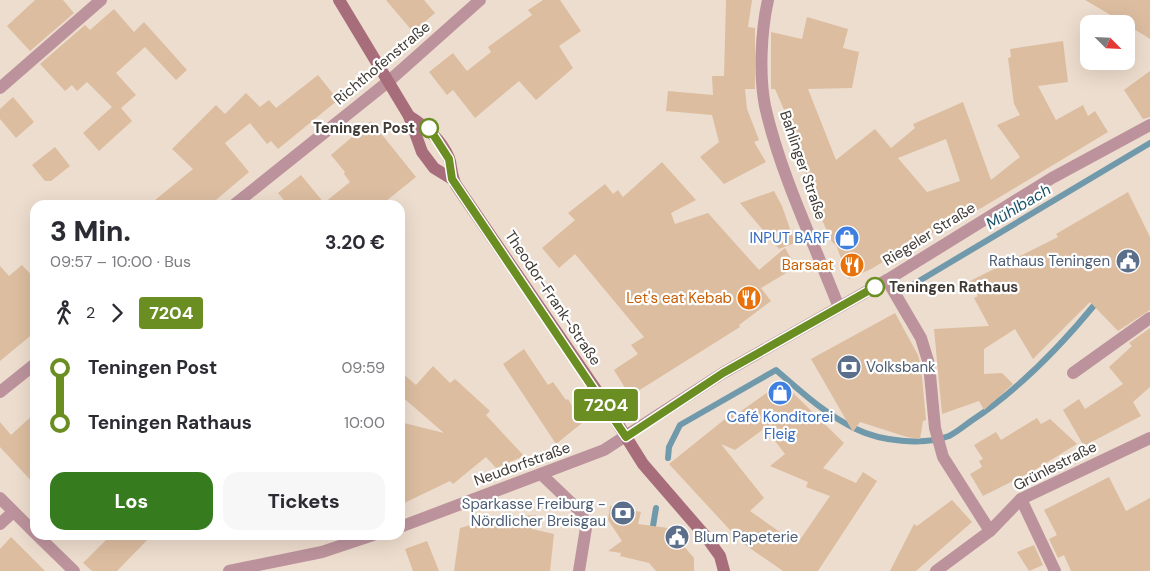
<!DOCTYPE html>
<html lang="de">
<meta charset="utf-8">
<style>
:root{--surface:#fff;--page:#f7f7f7;--text:#2b2b33;--muted:#7c7c81;--accent:#367b1d}
body{margin:0;font-family:"DM Sans",sans-serif;background:var(--page);color:var(--text);height:100vh;display:flex;flex-direction:column;font-size:19px;white-space:nowrap}
*{box-sizing:border-box;margin:0}
p{font-size:16px;color:var(--muted)}
.icon{flex:none;width:28px;height:28px;fill:none;stroke:currentColor;stroke-width:2;stroke-linecap:round;stroke-linejoin:round}
.map{position:relative;flex:1;overflow:hidden}
.details{position:absolute;left:30px;top:200px;width:375px;height:340px;display:flex;flex-direction:column;background:var(--surface);border-radius:15px;box-shadow:0 5px 20px #0002}
.details>*{flex:none}
.badge{padding:0 10px;border-radius:4px;font-size:18px;line-height:32px}
.needle{width:32px;rotate:114deg}
.tools{position:absolute;left:1080px;top:15px;display:grid;gap:10px}
.tools a{display:grid;place-items:center;width:55px;height:55px;border-radius:10px;background:var(--surface);box-shadow:0 5px 20px #0002;font-size:25px}
.map>.badge{position:absolute;translate:-50% -50%;box-shadow:0 0 0 2px #fff}
.legs{display:flex;align-items:center;gap:8px;height:55px;padding:0 20px;font-size:16px}
.legs p{margin-inline-start:auto}
.overview{display:flex;align-items:center;justify-content:space-between;height:85px;padding:0 20px}
h1{font-size:28px;font-weight:800;line-height:38px}
.button{display:flex;gap:10px;margin-top:auto;padding:10px 20px}
.button a{flex:1;height:58px;border-radius:15px;background:var(--accent);color:#fff;font-size:20px;font-weight:800;line-height:58px;text-align:center}
.button a+a{background:var(--page);color:var(--text)}
ul{padding:0 20px;list-style:none}
li{display:flex;align-items:center;gap:18px;height:55px;font-size:19px}
li i{display:grid;place-items:center;width:8px;height:100%;margin:0 6px;background:currentColor}
li i::after{content:'';width:12px;height:12px;margin:-6px;border:4px solid;border-radius:50%;background:var(--surface)}
li p{margin-inline-start:auto}
li:first-child i{background:linear-gradient(#0000 50%,currentColor 0)}
li:last-child i{background:linear-gradient(currentColor 50%,#0000 0)}
.map>svg:first-child{display:block}
.lines{fill:none;stroke-linecap:round;stroke-linejoin:round}
.stream{stroke:#7099ab;stroke-width:6}
.building{fill:#dcbda0;fill-rule:evenodd}
.minor{stroke:#bc939c;stroke-width:12}
.secondary{stroke:#a76d7b;stroke-width:12}
.line-1-casing{stroke:#fff;stroke-width:11}
.line-1{stroke:#6b8e23;stroke-width:8}
.stop-1-dot{fill:#fff;stroke:#6b8e23;stroke-width:2.5}
.labels{text-anchor:middle;stroke-width:4.5;stroke-linejoin:round;paint-order:stroke}
.street-label{font-size:15px;fill:#413b35;stroke:#fff}
.stop-label{font-size:15px;font-weight:bold;fill:#413b35;stroke:#fff;text-anchor:end}
.shop-label{font-size:15px;fill:#366cbe;stroke:#fff;text-anchor:end}
.service-label{font-size:15px;fill:#4e5e75;stroke:#fff;text-anchor:end}
.food-label{font-size:15px;fill:#c56008;stroke:#fff;text-anchor:end}
.water-label{font-size:16px;font-style:italic;fill:#1d5469;stroke:#fff}
</style>
<div class="map">
<svg width="1150" height="571" viewBox="0 0 1150 571">
<rect width="100%" height="100%" fill="#edddce"/>
<g class="lines">
<!-- stream -->
<g class="stream">
<path d="M899,293L1150,143"/>
<path d="M668,458L669,447L680,425L776,370C800,391 826,415 856,429C880,441 923,446 949,436C957,432 964,426 971,421C1018,390 1060,347 1096,303"/>
<path d="M653,526L656,508"/>
</g>
</g>
<!-- building -->
<g class="building">
<path d="M35,0H63L74,13L30,51L7,26Z"/>
<path d="M386,0H424L435,13L413,32Z"/>
<path d="M543,0H560L581,31L559,46L573,68L536,100L519,81L475,118L453,90L447,95L429,72L453,53L467,71L491,52L488,47L532,15L528,10Z"/>
<path d="M726,0H752L748,27L755,28V89H745L747,109L759,140L754,142L766,162L724,184L700,157L719,142L712,115L666,111L668,91L713,95L712,76H724Z"/>
<path d="M1085,0H1150V39L1126,24Z"/>
<path d="M114,9L134,32L144,22L187,70L176,80L145,47L116,73L136,95L121,108L132,121L99,151L83,133L112,107L87,82L77,91L72,85L65,91L40,64L85,25L90,30Z"/>
<path d="M807,17L848,29L843,48L859,52L852,88L808,89L836,160L875,129L891,148L915,128L913,124L963,102L991,180L1020,157L997,125L1020,115L1014,104L1008,58L1011,57L1010,49L1063,41L1068,82L1038,86L1056,120L1083,105L1088,116L1095,111L1108,132L983,207L960,219V217L871,269L849,279L836,245L832,242L823,222L804,171L809,170L797,140L775,89H771V32L802,39ZM946,139L960,181L927,192L898,158Z"/>
<path d="M1150,71V117L1143,119L1124,90Z"/>
<path d="M318,75L338,100L278,149L271,141L267,144L250,123L225,143L249,172L210,205H149L193,169L172,149L216,105L225,114L246,93L260,107L269,100L276,108Z"/>
<path d="M13,97L34,122L16,138L0,119V109Z"/>
<path d="M371,121L416,177L381,205H288L278,193L301,175L324,203L350,182L344,174L345,172L331,155Z"/>
<path d="M55,147L70,166L51,181H45L32,165Z"/>
<path d="M662,162L696,200L671,213L675,224L708,213L759,270L785,248L796,267L761,288L771,301L739,325L740,327L630,396L614,370L638,354L631,345L644,337L575,254L559,268L542,248L575,220L568,213L605,184L613,194L618,190L623,197Z"/>
<path d="M774,191L782,206L795,243L779,249L740,203Z"/>
<path d="M1128,192L1150,237V310L1118,331L1090,302L1033,359L1015,329L984,349V374L1002,373L1013,384L984,410L979,401L942,414L934,329L989,326L974,298L978,296L970,281L1058,237L1056,234Z"/>
<path d="M22,265L35,279V332L0,361V266L9,276Z"/>
<path d="M895,313L918,355L921,366L926,420L923,421L920,439L907,437L860,422L853,432L811,359Z"/>
<path d="M1150,328V387L1133,402L1141,416L1084,446L1063,410L1079,399L1085,409L1123,384L1109,367L1132,346L1129,343Z"/>
<path d="M524,349L548,385L553,382L566,400L568,399L582,423L556,444L503,364Z"/>
<path d="M433,366L450,383L455,379L490,411L486,415L524,456L496,468L486,457L453,484L450,481L400,505V422L444,433L400,395V371L416,385Z"/>
<path d="M782,382L844,443L823,468L856,483L863,472L877,481L818,571H783L741,542L669,464L735,411L737,414ZM765,428L785,454L770,466L808,482L806,487L830,496L797,544L750,511L764,498L721,444L735,450Z"/>
<path d="M35,413V485L0,447V422L11,435Z"/>
<path d="M1037,418L1041,424L1050,419L1077,444L1033,471L983,496L970,474L982,467L979,461L983,459L974,445L996,432L1001,440Z"/>
<path d="M1109,477L1126,511L1150,498V571H1071L1064,555L1058,558L1049,539L1057,535L1044,510Z"/>
<path d="M952,500L972,522L916,571H890L914,524L917,526Z"/>
<path d="M610,506L641,512L638,524L668,528L694,558V571H656L649,563L620,556L621,553L608,551L622,541L608,520Z"/>
<path d="M536,515L532,529L554,534L550,571H454L460,528L495,518Z"/>
<path d="M111,535H152L117,571H92L83,563Z"/>
<path d="M11,537L45,571H0V549Z"/>
<path d="M427,541L439,571H413L405,549Z"/>
<path d="M1034,545L1043,565L1029,571L1017,552Z"/>
</g>
<g class="lines">
<!-- minor -->
<g class="minor">
<path d="M768,0C761,31 759,75 765,106C780,173 813,241 838,305"/>
<path d="M0,88L101,0"/>
<path d="M234,205L389,81L480,0"/>
<path d="M887,280L921,338L929,364L935,428L943,457L990,531"/>
<path d="M1073,373L1150,318"/>
<path d="M0,392L35,364"/>
<path d="M541,474L582,513L586,528L579,571"/>
<path d="M0,498L35,533"/>
<path d="M1021,499L1055,571"/>
<path d="M0,524L13,512"/>
<path d="M400,527L604,450L723,373L887,280L1052,178L1150,125"/>
<path d="M37,535L74,571"/>
<path d="M229,571L322,552L373,535"/>
<path d="M936,571L990,531L1021,499L1150,438"/>
</g>
<!-- secondary -->
<g class="secondary">
<path d="M339,0L409,116L422,152L434,168L452,179"/>
<path d="M409,116C426,127 441,139 449,158C452,167 451,176 456,185L601,397L643,464L707,538L720,556L724,571"/>
</g>
</g>
<g class="lines">
<defs>
<path id="line-1" d="M429,128L449,159L452,179L456,185L626,437L723,373L875,287"/>
</defs>
<!-- line-1 casing -->
<use href="#line-1" class="line-1-casing"/>
<!-- line-1 -->
<use href="#line-1" class="line-1"/>
</g>
<!-- icons -->
<defs>
<symbol id="shop-disc" viewBox="-11 -11 22 22"><circle r="9.5" fill="#3f7fe0" stroke="#fff"/><path d="M-5-2.5h2.3a2.7 3.5 0 0 1 5.4 0H5L5.5 6h-11ZM-1.5-2.5h3a1.5 2.3 0 0 0-3 0Z" fill="#fff"/></symbol>
<symbol id="civic-disc" viewBox="-11 -11 22 22"><circle r="9.5" fill="#5c6f8a" stroke="#fff"/><path d="M-.6-6.5H3V-4.5H.6V-3L4-1V1h2V6H-6V1h2V-1L-.6-3ZM-1.2 2.5V6h2.4V2.5Z" fill="#fff"/></symbol>
<symbol id="restaurant-disc" viewBox="-11 -11 22 22"><circle r="9.5" fill="#e8710a" stroke="#fff"/><path d="M-5-6h1v4h1v-4h1v4h1v-4h1v5L-1.5 .5V6h-2V.5L-5-1ZM5-6V6H3V1.5H1.5Q1.5-4 5-6Z" fill="#fff"/></symbol>
<symbol id="bank-disc" viewBox="-11 -11 22 22"><circle r="9.5" fill="#5c6f8a" stroke="#fff"/><path d="M-6-4H6V4H-6ZM0-2.3a2.3 2.3 0 1 0 0 4.6a2.3 2.3 0 1 0 0-4.6Z" fill="#fff"/></symbol>
</defs>
<g fill-rule="evenodd">
<use href="#shop-disc" x="833" y="224" width="28" height="28"/>
<use href="#civic-disc" x="1114" y="247" width="28" height="28"/>
<use href="#restaurant-disc" x="838" y="251" width="28" height="28"/>
<use href="#restaurant-disc" x="735" y="284" width="28" height="28"/>
<use href="#bank-disc" x="835" y="353" width="28" height="28"/>
<use href="#shop-disc" x="766" y="379" width="28" height="28"/>
<use href="#bank-disc" x="609" y="499" width="28" height="28"/>
<use href="#civic-disc" x="663" y="523" width="28" height="28"/>
</g>
<!-- markers -->
<g class="stop-1-dot">
<circle cx="429" cy="128" r="9"/>
<circle cx="875" cy="287" r="9"/>
</g>
<g class="labels">
<!-- street labels -->
<g class="street-label">
<text transform="translate(382 63) rotate(-40)" y="5">Richthofenstraße</text>
<text transform="translate(803 165) rotate(71)" y="5">Bahlinger Straße</text>
<text transform="translate(929 234) rotate(-32)" y="5">Riegeler Straße</text>
<text transform="translate(553 298) rotate(56)" y="5">Theodor-Frank-Straße</text>
<text transform="translate(522 464) rotate(-20)" y="5">Neudorfstraße</text>
<text transform="translate(1055 466) rotate(-27)" y="5">Grünlestraße</text>
</g>
<!-- stop labels -->
<g class="stop-label">
<text x="415" y="133">Teningen Post</text>
<text x="889" y="292" text-anchor="start">Teningen Rathaus</text>
</g>
<!-- shop labels -->
<g class="shop-label">
<text x="830" y="243">INPUT BARF</text>
<text x="780" y="422" text-anchor="middle">Café Konditorei<tspan x="780" dy="17">Fleig</tspan></text>
</g>
<!-- service labels -->
<g class="service-label">
<text x="1110" y="266">Rathaus Teningen</text>
<text x="866" y="372" text-anchor="start">Volksbank</text>
<text x="606" y="509">Sparkasse Freiburg -<tspan x="606" dy="17">Nördlicher Breisgau</tspan></text>
<text x="694" y="542" text-anchor="start">Blum Papeterie</text>
</g>
<!-- food labels -->
<g class="food-label">
<text x="834" y="270">Barsaat</text>
<text x="732" y="303">Let's eat Kebab</text>
</g>
<!-- water labels -->
<g class="water-label">
<text transform="translate(1018 206) rotate(-31)" y="6">Mühlbach</text>
</g>
</g>
</svg>
<div class="tools">
<a><svg class="needle" viewBox="-14 -14 28 28"><path d="M0-13l5 13h-10z" fill="#e53935"/><path d="M0 13l5-13h-10z" fill="#7c7c81"/></svg></a>
</div>
<b class="badge" style="left:606px;top:405px;background:#6b8e23;color:#fff">7204</b>
<section class="details">
<div class="overview"><div><h1>3 Min.</h1><p>09:57 – 10:00 · Bus</p></div><b>3.20 €</b></div>
<div class="legs"><svg class="icon" aria-label="walk" viewBox="0 0 24 24"><circle cx="13" cy="4" r="2"/><path d="M13 8l-2 6 4 7M11 14l-3 7M7 12l3-4h3l4 4"/></svg>2<svg class="icon" aria-label="forward" viewBox="0 0 24 24"><path d="M9 5l7 7-7 7"/></svg><b class="badge" style="background:#6b8e23;color:#fff">7204</b></div>
<ul>
<li><i style="color:#6b8e23"></i><b>Teningen Post</b><p>09:59</p></li>
<li><i style="color:#6b8e23"></i><b>Teningen Rathaus</b><p>10:00</p></li>
</ul>
<div class="button"><a>Los</a><a>Tickets</a></div>
</section>
</div>
